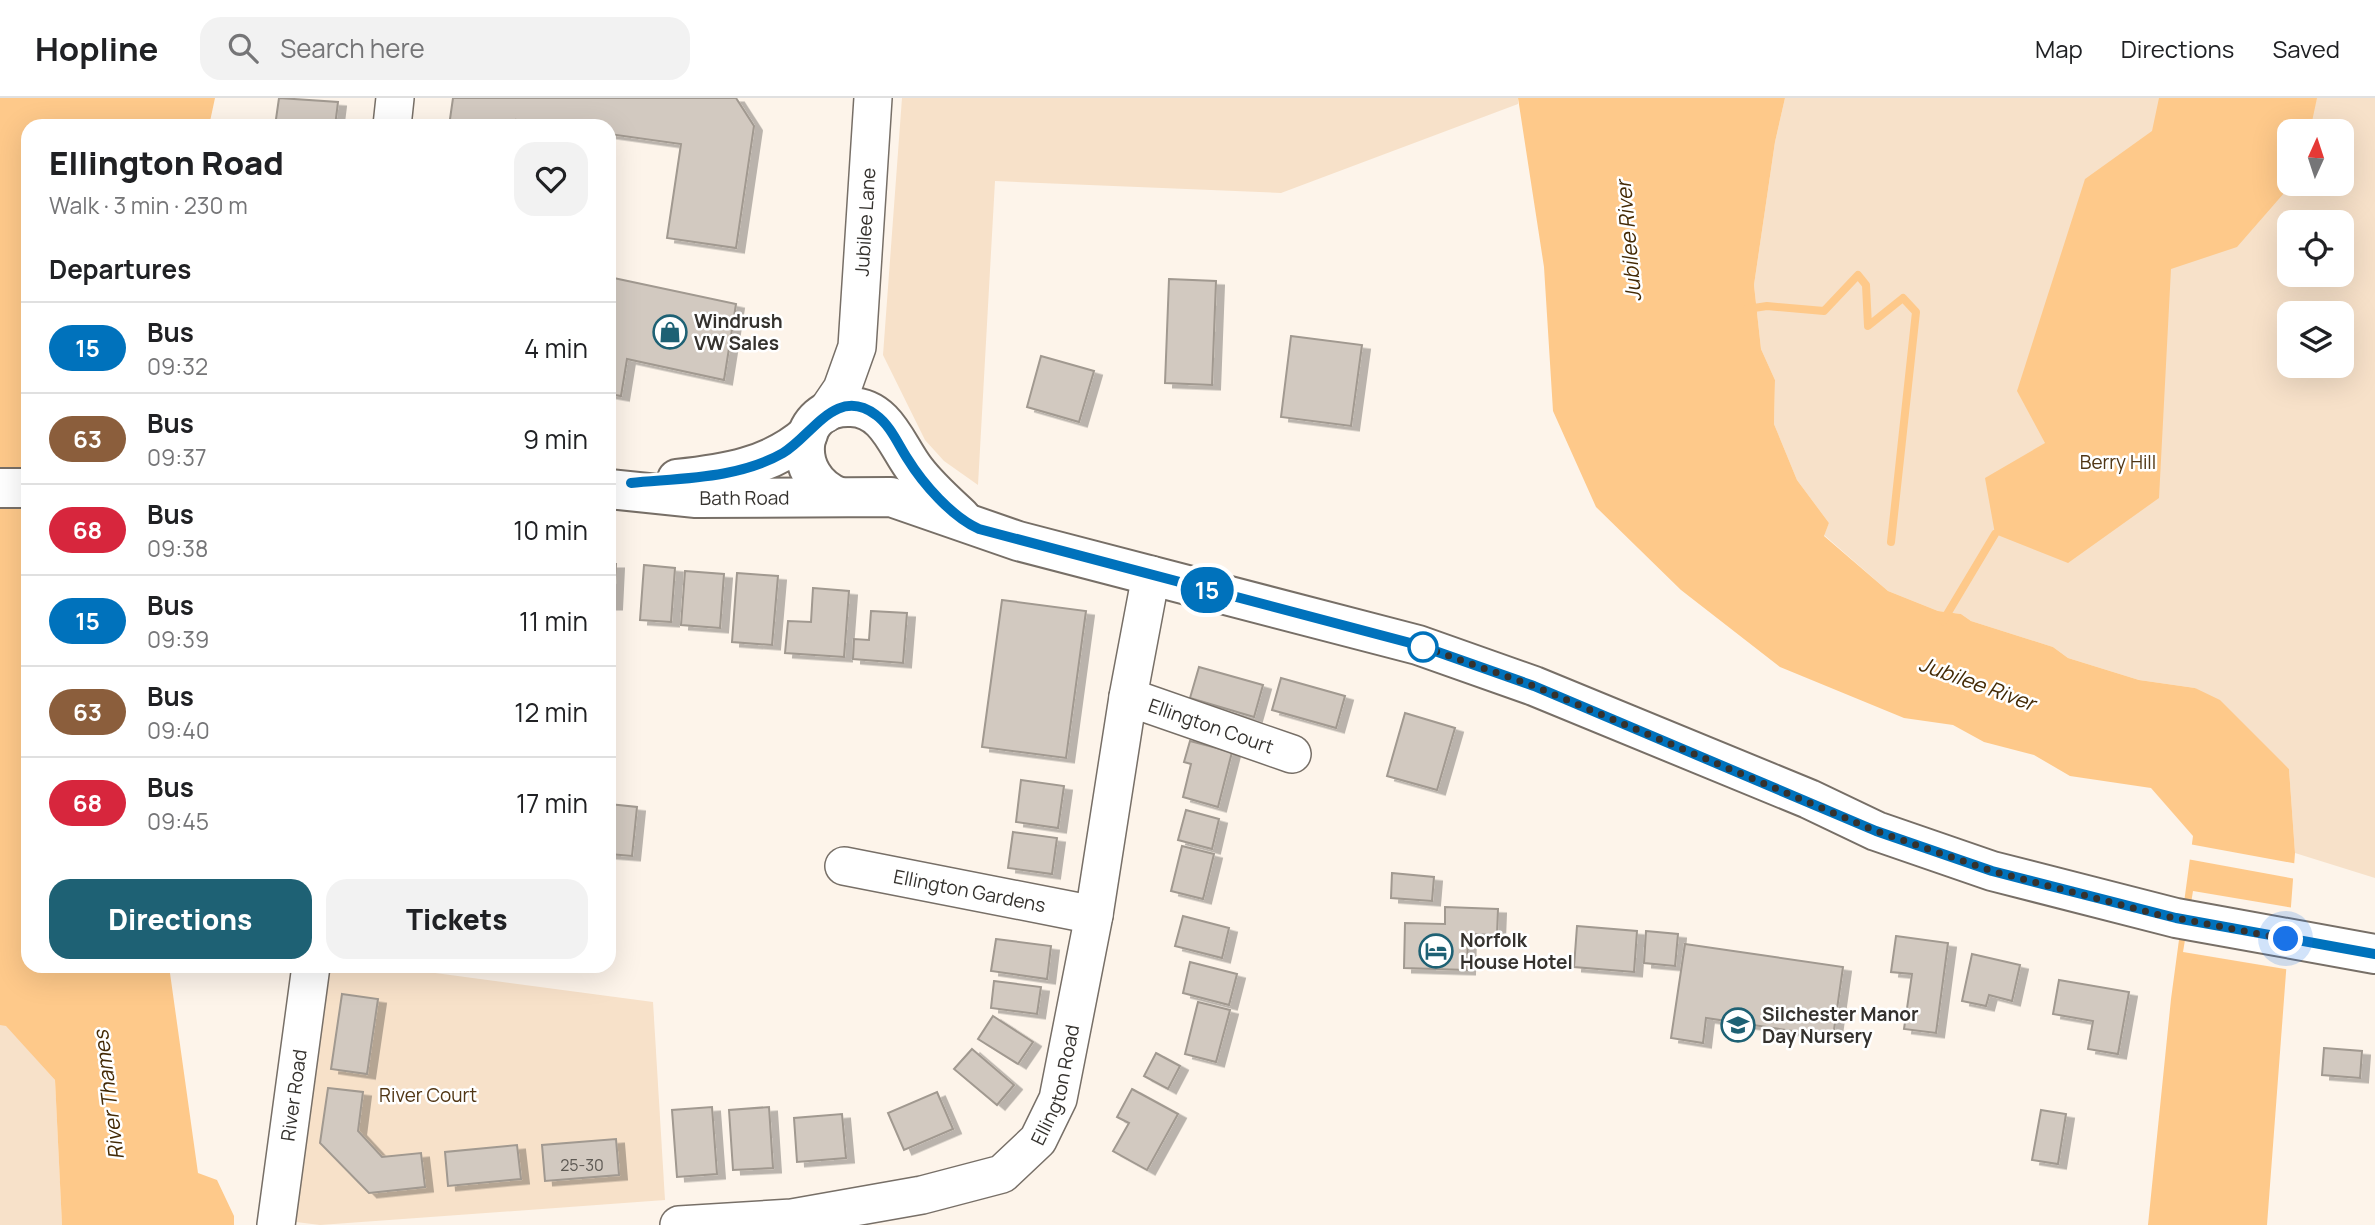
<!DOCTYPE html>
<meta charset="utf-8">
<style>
:root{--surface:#fff;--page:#f2f2f2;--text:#202124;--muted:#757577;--line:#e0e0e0;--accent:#1e6174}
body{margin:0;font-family:Manrope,sans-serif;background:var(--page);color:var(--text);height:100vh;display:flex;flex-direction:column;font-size:26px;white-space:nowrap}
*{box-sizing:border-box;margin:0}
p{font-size:23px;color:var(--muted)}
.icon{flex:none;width:38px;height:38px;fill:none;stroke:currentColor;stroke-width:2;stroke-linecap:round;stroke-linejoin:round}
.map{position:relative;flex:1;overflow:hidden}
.details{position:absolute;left:21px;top:21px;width:595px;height:854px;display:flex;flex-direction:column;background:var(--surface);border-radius:21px;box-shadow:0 7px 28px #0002}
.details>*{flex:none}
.badge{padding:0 14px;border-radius:23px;font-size:24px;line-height:46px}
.needle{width:46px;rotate:3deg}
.controls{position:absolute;left:2277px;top:21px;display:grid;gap:14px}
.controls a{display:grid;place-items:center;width:77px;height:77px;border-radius:14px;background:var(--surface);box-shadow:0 7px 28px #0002;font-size:35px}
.you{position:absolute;width:35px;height:35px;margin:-18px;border:5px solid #fff;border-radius:50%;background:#1a73e8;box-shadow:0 0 0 10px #1a73e833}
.map>.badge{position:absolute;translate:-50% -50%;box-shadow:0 0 0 4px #fff}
h2{padding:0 28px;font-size:26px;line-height:63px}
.round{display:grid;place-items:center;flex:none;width:74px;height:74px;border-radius:21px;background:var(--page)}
.head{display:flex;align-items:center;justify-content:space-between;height:119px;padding:0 28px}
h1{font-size:33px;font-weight:800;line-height:52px}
.primary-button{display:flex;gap:14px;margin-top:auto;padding:14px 28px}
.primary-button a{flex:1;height:80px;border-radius:21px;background:var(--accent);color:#fff;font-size:28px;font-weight:800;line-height:80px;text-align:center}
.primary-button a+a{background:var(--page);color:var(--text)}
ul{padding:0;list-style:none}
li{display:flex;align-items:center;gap:21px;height:91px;padding:0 28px;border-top:2px solid var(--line)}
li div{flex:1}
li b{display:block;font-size:26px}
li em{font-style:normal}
li .badge{min-width:77px;font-weight:700;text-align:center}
header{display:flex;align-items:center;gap:42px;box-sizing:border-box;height:98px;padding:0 35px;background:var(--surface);border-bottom:2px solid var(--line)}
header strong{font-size:33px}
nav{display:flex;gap:38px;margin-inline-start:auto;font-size:24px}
.search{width:490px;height:63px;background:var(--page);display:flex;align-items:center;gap:18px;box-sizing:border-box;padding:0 24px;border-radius:21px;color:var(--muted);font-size:26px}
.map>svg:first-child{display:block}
.green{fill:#f7e1c9;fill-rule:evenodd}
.water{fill:#fec98a}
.pier{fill:#fdf4ea}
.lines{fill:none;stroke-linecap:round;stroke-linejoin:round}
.stream{stroke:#fec98a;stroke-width:8}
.building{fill:#d2c9c0;stroke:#a19990;stroke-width:2;filter:url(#shadow)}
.minor-casing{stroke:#776f67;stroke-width:40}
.major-casing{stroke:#776f67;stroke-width:42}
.minor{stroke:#fff;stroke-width:37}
.major{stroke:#fff;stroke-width:38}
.line-casing{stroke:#fff;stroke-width:16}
.line{stroke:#0072bc;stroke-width:10}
.walk{stroke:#35322e;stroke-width:7;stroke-dasharray:0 12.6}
.stop-dot{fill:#fff;stroke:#0072bc;stroke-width:3.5}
.labels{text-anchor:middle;stroke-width:5;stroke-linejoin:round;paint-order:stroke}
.number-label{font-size:16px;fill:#5c5852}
.street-label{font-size:19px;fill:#35322e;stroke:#fff}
.poi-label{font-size:19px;font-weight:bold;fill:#35322e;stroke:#fff;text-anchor:start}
.park-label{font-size:19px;fill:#513614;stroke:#fff}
.water-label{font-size:21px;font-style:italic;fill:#442a05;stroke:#fff}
</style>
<header>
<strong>Hopline</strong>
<div class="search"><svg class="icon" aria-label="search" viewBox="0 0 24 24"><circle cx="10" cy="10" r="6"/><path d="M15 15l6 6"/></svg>Search here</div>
<nav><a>Map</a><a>Directions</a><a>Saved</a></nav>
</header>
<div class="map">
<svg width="2375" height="1127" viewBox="0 0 2375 1127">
<defs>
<filter id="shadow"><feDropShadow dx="8" dy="4.5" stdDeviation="0" flood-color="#0004"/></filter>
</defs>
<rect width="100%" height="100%" fill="#fdf4ea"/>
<!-- green -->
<g class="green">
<path d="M902,0H1518V6L1281,95L995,83L978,387L944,363L925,342L883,257Z"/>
<path d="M1785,0H2375V780L2295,755L2289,671L2195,590L2139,582L2068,560L2053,549L1971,523L1961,516L1938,513L1888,493L1824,437L1829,425L1797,382L1774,326L1775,282L1761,251L1754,187L1775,44ZM2289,33H2342V86H2289ZM2289,124H2342V177H2289ZM2289,215H2342V268H2289Z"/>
<path d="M321,868H383L653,904L665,1102L320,1127L296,1124L292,1118Z"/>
<path d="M0,927H6L55,982L62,1127H0Z"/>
</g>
<!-- water -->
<g class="water">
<path d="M0,0H215L209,28H28V868H169L198,1075L217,1082L234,1118V1127H62L55,982L6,928L0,927Z"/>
<path d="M1518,0H1785L1775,44L1754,187L1761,251L1775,282L1774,326L1797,382L1829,425L1824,438L1888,493L1938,513L1961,516L1971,523L2053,549L2068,560L2139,582L2195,590L2220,602L2289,671L2295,755L2267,1127H2148L2171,901L2193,738L2151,690L2070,678L2034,657L1984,644L1953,627L1904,620L1780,569L1681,492L1596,409L1553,313L1544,169Z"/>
<path d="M2159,0H2317L2310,33H2289V86H2292L2237,149L2171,171L2159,400L2068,465L1995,436L1985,380L2045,345L2017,293L2085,81L2152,33Z"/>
</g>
<!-- pier -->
<g class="pier">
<path d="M2189,746L2298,766L2296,781L2187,761Z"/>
<path d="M2193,793L2294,810L2291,872L2183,854Z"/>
</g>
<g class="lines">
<!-- stream -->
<g class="stream">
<path d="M1747,211L1767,208L1824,213L1858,177L1866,187L1868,228L1903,200L1916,214L1891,444"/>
<path d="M1943,523L1995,436"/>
</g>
</g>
<!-- building -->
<g class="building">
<path d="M279,0L338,4L335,28H275Z"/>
<path d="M453,0H736L754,28L736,150L667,140L681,46L609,36V28H557L516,22L515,28H449Z"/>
<path d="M609,179L736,206L724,282L627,261L621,298L609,296Z"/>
<path d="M1169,181L1216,183L1212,287L1165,285Z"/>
<path d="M1291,238L1362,247L1351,328L1281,319Z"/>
<path d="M1041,258L1094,273L1079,324L1027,309Z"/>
<path d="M609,466H616L614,507H609Z"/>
<path d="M644,467L675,470L671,524L640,522Z"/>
<path d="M685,473L724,476L720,530L681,527Z"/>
<path d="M737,475L778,478L772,547L732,544Z"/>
<path d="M813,490L849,493L844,559L785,555L788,523L811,524Z"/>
<path d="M1002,502L1086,513L1066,660L982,649Z"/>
<path d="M871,513L907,515L903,565L853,561L854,541L869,542Z"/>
<path d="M1199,569L1263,587L1254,619L1190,600Z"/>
<path d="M1281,580L1345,598L1336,630L1272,612Z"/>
<path d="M1405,615L1455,630L1437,692L1387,678Z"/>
<path d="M1190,643L1232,654L1218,709L1183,699L1191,666L1184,664Z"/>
<path d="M1021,682L1064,688L1058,730L1016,724Z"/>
<path d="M609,706L637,709L632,758L609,756Z"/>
<path d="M1186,712L1219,721L1212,751L1178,742Z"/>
<path d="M1013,734L1057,740L1052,776L1008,770Z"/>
<path d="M1182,748L1214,756L1203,801L1171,793Z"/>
<path d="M1392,775L1434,779L1432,803L1391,800Z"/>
<path d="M1445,809L1498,811L1497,837L1468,836L1467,872L1404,870L1405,825L1445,826Z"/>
<path d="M1183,818L1229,830L1222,860L1175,848Z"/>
<path d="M1577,828L1637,833L1634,874L1574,869Z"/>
<path d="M1646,833L1678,836L1675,868L1644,865Z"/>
<path d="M1896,838L1948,845L1936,935L1904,931L1912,876L1891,874Z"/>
<path d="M996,841L1051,848L1047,881L991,873Z"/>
<path d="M1685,846L1843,869L1833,939L1706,920L1703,945L1671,940Z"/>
<path d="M1972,856L2020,867L2012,903L1989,897L1986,908L1962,903Z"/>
<path d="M1190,864L1237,876L1229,907L1183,895Z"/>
<path d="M2059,882L2129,894L2118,956L2088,951L2093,923L2053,916Z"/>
<path d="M994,883L1041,889L1037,916L991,910Z"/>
<path d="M342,896L378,901L367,976L331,971Z"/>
<path d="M1198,904L1230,912L1216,964L1185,956Z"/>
<path d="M993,918L1033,944L1018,966L978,941Z"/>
<path d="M2324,950L2362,953L2360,980L2322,977Z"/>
<path d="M972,951L1014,987L997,1007L954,971Z"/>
<path d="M1156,955L1180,968L1168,991L1144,978Z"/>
<path d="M328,990L363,994L358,1033L382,1059L421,1055L425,1089L369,1095L320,1045Z"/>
<path d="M1132,991L1178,1016L1147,1072L1113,1053L1129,1025L1117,1019Z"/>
<path d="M937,994L953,1031L904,1052L888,1015Z"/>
<path d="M712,1009L717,1076L677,1079L672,1012Z"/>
<path d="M769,1009L773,1070L733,1072L729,1012Z"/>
<path d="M2041,1012L2066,1016L2058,1066L2032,1062Z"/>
<path d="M842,1016L846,1060L797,1064L794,1020Z"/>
<path d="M616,1041L619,1077L545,1083L542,1047Z"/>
<path d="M517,1047L521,1081L448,1088L445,1054Z"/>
</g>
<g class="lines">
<defs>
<g id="minor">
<path d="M392,28L395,0"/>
<path id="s1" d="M825,316L842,291L857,249L873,0"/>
<path id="s2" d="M1128,599L1292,656"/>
<path id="s3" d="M844,768L1094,817"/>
<path id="s4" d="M276,1127L311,868"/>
<path id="s5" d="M679,1127L792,1120L922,1097L1002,1076L1038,1042L1058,1001L1094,817L1128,599L1151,477"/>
</g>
<g id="major">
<path d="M677,381C724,376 771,369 808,336"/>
<path d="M0,390H28"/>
<path id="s6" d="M609,391L696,400L891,399L1018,443L1418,547L1534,588L1809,701L1876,733L1992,773L2176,820L2375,856"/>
<path d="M839,399C788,379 796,306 851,309C887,310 897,349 916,373C929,390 945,404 961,419"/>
</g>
</defs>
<!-- minor casing -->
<use href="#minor" class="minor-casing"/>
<!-- major casing -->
<use href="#major" class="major-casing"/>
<!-- minor -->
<use href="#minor" class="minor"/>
<!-- major -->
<use href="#major" class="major"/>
</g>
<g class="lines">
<defs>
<path id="line" d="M631,385C681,380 738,381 783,355C812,338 836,287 876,317C890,327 898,346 907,360C923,386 952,419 979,431L1418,547L1534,588L1876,733L1992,773L2176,820L2375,856"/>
</defs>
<!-- line casing -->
<use href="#line" class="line-casing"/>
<!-- line -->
<use href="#line" class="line"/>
<!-- walk -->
<path class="walk" d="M1423,549L1418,547L1534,588L1876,733L1992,773L2160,817L2286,841"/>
</g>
<!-- icons -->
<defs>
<symbol id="shop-ring" viewBox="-11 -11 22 22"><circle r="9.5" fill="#fff" stroke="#1e6174" stroke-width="1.5"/><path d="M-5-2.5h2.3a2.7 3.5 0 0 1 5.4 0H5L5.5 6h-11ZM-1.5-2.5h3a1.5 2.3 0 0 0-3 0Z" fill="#1e6174"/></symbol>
<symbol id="hotel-ring" viewBox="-11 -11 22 22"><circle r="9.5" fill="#fff" stroke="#1e6174" stroke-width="1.5"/><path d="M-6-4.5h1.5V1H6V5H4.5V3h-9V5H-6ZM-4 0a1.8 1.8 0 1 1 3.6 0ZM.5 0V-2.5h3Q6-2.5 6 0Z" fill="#1e6174"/></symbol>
<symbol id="school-ring" viewBox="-11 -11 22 22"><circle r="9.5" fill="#fff" stroke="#1e6174" stroke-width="1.5"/><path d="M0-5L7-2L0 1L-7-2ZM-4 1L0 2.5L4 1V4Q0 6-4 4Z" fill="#1e6174"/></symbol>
</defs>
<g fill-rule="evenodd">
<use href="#shop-ring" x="651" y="215" width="38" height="38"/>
<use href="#hotel-ring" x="1417" y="834" width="38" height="38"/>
<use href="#school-ring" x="1719" y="908" width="38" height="38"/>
</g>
<!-- markers -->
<circle class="stop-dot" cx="1423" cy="549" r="14"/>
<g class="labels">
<!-- number labels -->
<g class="number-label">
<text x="582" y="1073">25-30</text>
</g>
<!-- street labels -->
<g class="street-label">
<text dy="7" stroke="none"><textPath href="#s1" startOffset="200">Jubilee Lane</textPath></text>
<text dy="7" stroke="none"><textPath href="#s6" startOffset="136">Bath Road</textPath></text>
<text dy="7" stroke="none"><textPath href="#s2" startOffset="88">Ellington Court</textPath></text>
<text dy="7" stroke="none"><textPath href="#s3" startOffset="128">Ellington Gardens</textPath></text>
<text dy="7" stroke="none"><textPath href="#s5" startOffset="436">Ellington Road</textPath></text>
<text dy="7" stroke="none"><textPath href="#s4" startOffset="131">River Road</textPath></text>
</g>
<!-- poi labels -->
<g class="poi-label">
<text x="694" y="230">Windrush<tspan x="694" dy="22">VW Sales</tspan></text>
<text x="1460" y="849">Norfolk<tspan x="1460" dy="22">House Hotel</tspan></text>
<text x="1762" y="923">Silchester Manor<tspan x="1762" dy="22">Day Nursery</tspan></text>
</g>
<!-- park labels -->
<g class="park-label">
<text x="2118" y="371">Berry Hill</text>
<text x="428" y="1004">River Court</text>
</g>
<!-- water labels -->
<g class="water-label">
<text transform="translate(1629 143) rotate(-95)" y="7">Jubilee River</text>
<text transform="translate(1977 586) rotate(20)" y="7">Jubilee River</text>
<text transform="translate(109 997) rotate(-97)" y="7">River Thames</text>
</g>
</g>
</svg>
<div class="controls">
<a><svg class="needle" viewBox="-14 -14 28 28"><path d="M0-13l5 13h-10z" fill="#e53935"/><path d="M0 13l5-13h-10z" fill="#757577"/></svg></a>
<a><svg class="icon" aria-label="locate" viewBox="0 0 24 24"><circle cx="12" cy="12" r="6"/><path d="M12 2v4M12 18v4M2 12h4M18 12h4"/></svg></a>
<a><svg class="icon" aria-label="layers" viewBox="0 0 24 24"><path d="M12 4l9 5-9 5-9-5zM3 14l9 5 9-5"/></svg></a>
</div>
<div class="you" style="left:2286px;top:841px"></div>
<b class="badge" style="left:1207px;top:492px;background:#0072bc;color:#fff">15</b>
<section class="details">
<div class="head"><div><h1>Ellington Road</h1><p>Walk · 3 min · 230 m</p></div><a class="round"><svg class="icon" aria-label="heart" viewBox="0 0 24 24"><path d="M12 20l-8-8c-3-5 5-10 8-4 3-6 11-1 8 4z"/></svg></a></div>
<h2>Departures</h2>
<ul>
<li><span class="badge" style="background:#0072bc;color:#fff">15</span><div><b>Bus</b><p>09:32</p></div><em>4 min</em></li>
<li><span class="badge" style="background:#8b5e3c;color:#fff">63</span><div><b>Bus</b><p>09:37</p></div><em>9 min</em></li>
<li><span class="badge" style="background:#d7263d;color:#fff">68</span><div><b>Bus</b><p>09:38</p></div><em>10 min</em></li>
<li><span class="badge" style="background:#0072bc;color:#fff">15</span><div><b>Bus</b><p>09:39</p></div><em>11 min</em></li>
<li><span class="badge" style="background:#8b5e3c;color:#fff">63</span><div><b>Bus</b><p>09:40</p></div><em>12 min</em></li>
<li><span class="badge" style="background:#d7263d;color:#fff">68</span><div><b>Bus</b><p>09:45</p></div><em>17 min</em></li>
</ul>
<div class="primary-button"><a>Directions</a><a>Tickets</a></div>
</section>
</div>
